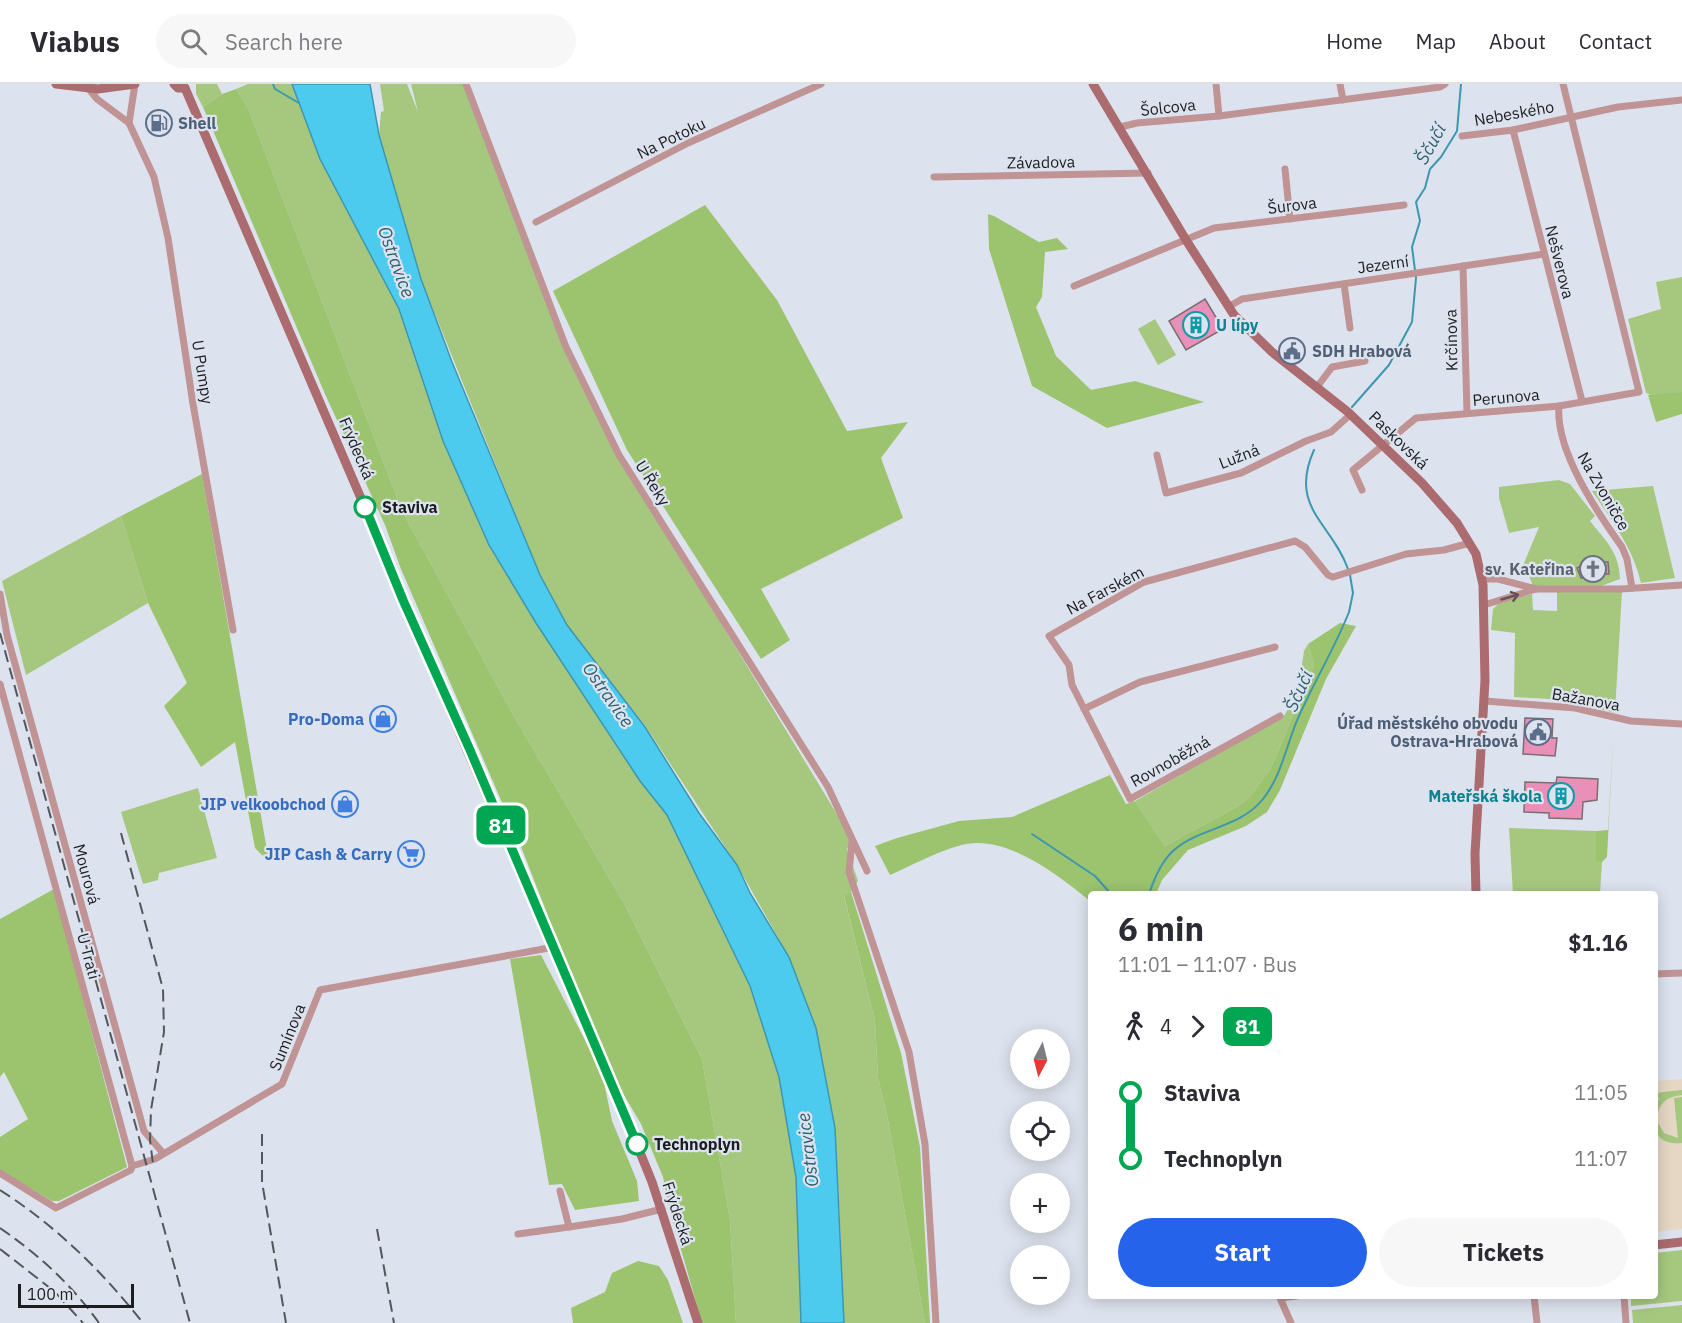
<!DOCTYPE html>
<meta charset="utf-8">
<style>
:root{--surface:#fff;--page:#f7f7f7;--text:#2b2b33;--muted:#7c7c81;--line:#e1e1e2;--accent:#2563eb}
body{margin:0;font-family:"IBM Plex Sans",sans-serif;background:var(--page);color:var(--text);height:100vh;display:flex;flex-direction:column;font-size:22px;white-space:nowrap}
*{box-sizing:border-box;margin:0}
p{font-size:20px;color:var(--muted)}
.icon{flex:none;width:33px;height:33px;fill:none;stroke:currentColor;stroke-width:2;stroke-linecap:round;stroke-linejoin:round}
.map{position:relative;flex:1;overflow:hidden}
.drawer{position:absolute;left:1088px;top:807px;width:570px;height:408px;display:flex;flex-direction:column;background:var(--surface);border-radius:6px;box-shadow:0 3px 15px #0003}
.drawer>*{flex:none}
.badge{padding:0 12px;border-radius:9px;font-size:21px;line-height:39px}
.needle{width:39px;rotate:187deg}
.controls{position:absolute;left:1010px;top:945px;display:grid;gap:12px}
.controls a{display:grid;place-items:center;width:60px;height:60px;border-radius:50%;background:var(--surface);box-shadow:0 3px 15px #0003;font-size:30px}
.scale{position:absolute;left:18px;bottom:15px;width:116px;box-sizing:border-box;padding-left:6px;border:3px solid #1b1e21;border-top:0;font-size:16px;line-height:21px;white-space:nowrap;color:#1b1e21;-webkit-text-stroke:4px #dde3ee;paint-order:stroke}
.map>.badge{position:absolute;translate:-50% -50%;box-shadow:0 0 0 3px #fff}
.legs{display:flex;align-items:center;gap:9px;height:66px;padding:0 30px;font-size:20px}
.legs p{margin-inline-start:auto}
.summary{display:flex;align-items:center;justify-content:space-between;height:102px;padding:0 30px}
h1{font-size:33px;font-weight:700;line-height:45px}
.action{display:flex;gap:12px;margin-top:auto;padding:12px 30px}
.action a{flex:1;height:69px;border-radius:36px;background:var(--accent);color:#fff;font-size:24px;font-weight:700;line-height:69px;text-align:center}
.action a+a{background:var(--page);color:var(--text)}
ul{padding:0 30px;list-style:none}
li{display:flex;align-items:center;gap:21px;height:66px;font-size:22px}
li i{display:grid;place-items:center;width:9px;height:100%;margin:0 8px;background:currentColor}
li i::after{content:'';width:15px;height:15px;margin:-8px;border:4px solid;border-radius:50%;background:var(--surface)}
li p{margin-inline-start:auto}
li:first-child i{background:linear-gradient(#0000 50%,currentColor 0)}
li:last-child i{background:linear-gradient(currentColor 50%,#0000 0)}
header{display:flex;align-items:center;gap:36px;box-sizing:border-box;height:84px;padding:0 30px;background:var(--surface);border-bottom:2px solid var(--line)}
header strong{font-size:28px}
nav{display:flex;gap:33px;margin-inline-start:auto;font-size:21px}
.search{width:420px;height:54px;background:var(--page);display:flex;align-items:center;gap:15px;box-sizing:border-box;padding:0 21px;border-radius:33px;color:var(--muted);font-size:22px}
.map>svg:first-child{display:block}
.education{fill:#e5d7c4}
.green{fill:#a5c87e}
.forest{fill:#9cc36e}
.water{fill:#4ccbee;stroke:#3d97b0;stroke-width:1.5}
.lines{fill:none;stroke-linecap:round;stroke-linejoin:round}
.stream{stroke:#3d97b0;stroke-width:2}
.building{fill:#ea8fb7;stroke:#7a6e73;stroke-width:1.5}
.minor{stroke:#c09395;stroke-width:7}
.secondary{stroke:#ab6b6f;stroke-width:9}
.rail{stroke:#53575c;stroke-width:2;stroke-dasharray:12 6;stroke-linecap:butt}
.oneway{stroke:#655355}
.line-1-casing{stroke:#fff;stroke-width:14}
.line-1{stroke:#00a651;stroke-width:9}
.stop-1-dot{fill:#fff;stroke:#00a651;stroke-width:3}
.labels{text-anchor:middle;stroke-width:4.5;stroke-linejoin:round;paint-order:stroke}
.street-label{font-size:16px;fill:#1b1e21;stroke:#dde3ee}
.service-label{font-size:16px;font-weight:bold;fill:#4e5e75;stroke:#dde3ee;text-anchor:start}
.culture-label{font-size:16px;font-weight:bold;fill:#0d838f;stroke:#dde3ee;text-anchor:start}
.stop-label{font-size:16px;font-weight:bold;fill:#1b1e21;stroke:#dde3ee;text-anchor:start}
.worship-label{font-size:16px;font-weight:bold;fill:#5b616d;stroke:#dde3ee;text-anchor:end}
.shop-label{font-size:16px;font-weight:bold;fill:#366cbe;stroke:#dde3ee;text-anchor:end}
.water-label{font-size:18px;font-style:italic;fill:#2c606f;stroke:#dde3ee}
</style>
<header>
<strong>Viabus</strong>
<div class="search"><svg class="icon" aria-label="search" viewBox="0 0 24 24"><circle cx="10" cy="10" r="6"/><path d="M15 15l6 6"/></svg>Search here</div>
<nav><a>Home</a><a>Map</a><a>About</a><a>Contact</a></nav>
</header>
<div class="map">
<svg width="1682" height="1239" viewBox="0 0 1682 1239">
<rect width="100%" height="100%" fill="#dde3ee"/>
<!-- education -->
<path class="education" d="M1682,995V1145L1655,1148V997Z"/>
<!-- green -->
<g class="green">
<path d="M196,0H217L222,10L203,23L196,10Z"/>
<path d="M248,0H292L320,75L399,225L443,357L489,461L536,539L667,731L750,902L779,993L796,1093L802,1239H736L730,1136L702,975L624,819L515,634L403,429L248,24L236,5Z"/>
<path d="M380,0H407L418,28L411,0H466L566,263L619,371L852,755L847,765L858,797L851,808L844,813L875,938L878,994L887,1031L925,1239H842L841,1157L835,1044L816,944L789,873L737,781L646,643L567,541L540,491L421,195L379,51L381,28L384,27Z"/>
<path d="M1682,193V308L1654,312L1646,309L1628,235L1661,225L1656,198Z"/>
<path d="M1155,235L1176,271L1158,281L1138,245Z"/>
<path d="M1559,396L1570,400L1595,432L1590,437C1606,457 1619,468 1620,495L1601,502H1533L1524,479L1539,443L1509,449L1499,414V403Z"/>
<path d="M1653,402L1675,494L1641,499C1633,464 1612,437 1592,407Z"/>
<path d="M121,432L148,519L26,591L2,497Z"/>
<path d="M1622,507L1615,629L1566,616L1514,613L1515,549L1491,546L1493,525L1498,520L1532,510L1533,526L1557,527V508Z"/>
<path d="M1308,560L1314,581L1271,684L1249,714L1235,724L1165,762L1135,717L1284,632L1298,607L1304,567Z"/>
<path d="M198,704L217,774L159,789L158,796L143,800L121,728Z"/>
<path d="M1509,744L1596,747V779L1602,778L1600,810H1513Z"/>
<path d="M1682,1006V1011C1665,1013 1658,1020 1657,1037L1664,1049L1678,1054L1674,1014L1682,1013V1059C1662,1061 1654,1052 1654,1033C1654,1025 1654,1021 1660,1014L1655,1015V1009Z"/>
<path d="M1682,1166V1217L1631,1222V1212H1654L1655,1169Z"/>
<path d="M1682,1221V1239H1633L1632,1226Z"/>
</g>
<!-- forest -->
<g class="forest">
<path d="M236,5L248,24L403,429L515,634L624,819L702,975L730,1136L736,1239H702L670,1127L663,1093L641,1040L618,1001L551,840L520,760L401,485L385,441L325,310L203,23L222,10Z"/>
<path d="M705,121L777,216L847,347L908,338L881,374L903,434L761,505L790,556L761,575L627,366L553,207Z"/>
<path d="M988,130L994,132L1039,158L1057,154L1068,165L1045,168L1042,213L1036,223L1056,272L1091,306L1135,297L1204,318L1107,344L1032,302L989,165Z"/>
<path d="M1682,308V330L1656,338L1648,311Z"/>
<path d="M202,390L269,778L255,764L235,658L201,683L164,622L187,599L148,519L121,432Z"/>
<path d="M1340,539L1356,542L1326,595L1280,706L1267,728L1246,742L1188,766L1162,796L1156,810H1090V817C1058,791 1003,747 958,762C935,769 912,781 890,791L875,762L897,754L959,737L1012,733L1110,691L1126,720L1135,717L1165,762L1235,724L1249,714L1271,684L1314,581L1308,560Z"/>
<path d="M1614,640L1607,773L1602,778L1596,779V747L1608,746Z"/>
<path d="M54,805L127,1083L59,1117H52L0,1086V1053L28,1035L4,988L0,993V835Z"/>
<path d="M851,808L901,969L920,1063L930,1239H925L887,1031L878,994L875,938L844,812Z"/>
<path d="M541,871L602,989L612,1037L637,1097L639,1117L575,1126L562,1100L549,1101L510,875Z"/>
<path d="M638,1177L659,1182L668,1196L683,1239H573L571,1224L605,1208L612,1189Z"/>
</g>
<!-- water -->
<path class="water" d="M292,0H370L379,51L421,195L452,278L540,491L567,541L645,643L699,729L737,781L750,809L789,873L816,944L835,1044L844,1239H801L796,1093L779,993L750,902L667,731L640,697L536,539L489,461L443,357L399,225L320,75Z"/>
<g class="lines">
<!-- stream -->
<g class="stream">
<path d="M273,0L275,5L299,19"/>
<path d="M1352,323L1389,281L1412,238L1416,194L1412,163L1420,137L1416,118L1425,104L1430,85L1441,73L1457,47L1461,0"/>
<path d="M1314,366C1288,424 1332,439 1348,485"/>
<path d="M1032,750L1095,792L1111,810"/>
<path d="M1149,810C1154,795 1161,778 1173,767C1199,743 1239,745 1263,715C1280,694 1286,664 1296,639C1312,601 1334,566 1349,528L1353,509L1350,491"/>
</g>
</g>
<!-- building -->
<g class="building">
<path d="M1205,215L1223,245L1186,266L1169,237Z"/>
<path d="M1586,478H1608L1609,490H1587V494H1581L1577,484L1586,480Z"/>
<path d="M1525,634L1553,635L1552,654H1557L1555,672L1523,670Z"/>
<path d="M1557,693L1598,695L1597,716L1583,718L1582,735L1549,734V729L1524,728L1525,698L1556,699Z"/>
</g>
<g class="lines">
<!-- minor -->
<g class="minor">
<path d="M135,0L129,39L154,93L168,154L193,320L233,546"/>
<path d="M466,0L566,263L619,371L828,703L867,787"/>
<path d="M1216,0L1219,32"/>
<path d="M1340,0L1343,16"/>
<path d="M88,4L97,15L129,39"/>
<path d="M1120,43L1137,39L1219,32L1440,3L1445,0"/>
<path d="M1513,46L1582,317"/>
<path d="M1462,52L1513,46L1618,23L1682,16"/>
<path d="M1285,85L1290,135"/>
<path d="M934,93L1148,89"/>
<path d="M536,138L688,59L821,0"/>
<path d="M1463,182L1467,329"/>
<path d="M1344,200L1350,244"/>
<path d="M1074,202L1214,144L1404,121"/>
<path d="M1228,223L1242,215L1544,170"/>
<path d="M1317,303L1332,283L1365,277"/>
<path d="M1559,322C1555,366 1597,428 1622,463L1627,475L1632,504"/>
<path d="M1157,371L1166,409L1241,389L1306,357L1331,348L1351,330"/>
<path d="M1362,406L1353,386L1416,334L1559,322L1639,308L1563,0"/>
<path d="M1483,495H1498L1536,505"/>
<path d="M0,510L7,551L144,1047L163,1069"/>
<path d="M1484,521L1536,505H1621L1682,501"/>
<path d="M0,600L132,1082"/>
<path d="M1485,617L1575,624L1631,637L1682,640"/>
<path d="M1084,625L1140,598L1275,563"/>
<path d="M1280,632L1130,715L1072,601L1069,581L1049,552L1144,498L1295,457L1305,463L1328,491L1333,493L1406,470L1444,466L1470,459"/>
<path d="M852,758L849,788L909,968L925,1060L936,1239"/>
<path d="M1654,890L1682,889"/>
<path d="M0,1089L56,1124L131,1086L132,1082L155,1075L282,1000L320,906L554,863"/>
<path d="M569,1143L622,1135L662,1125"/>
<path d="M518,1150L569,1143L560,1107"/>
<path d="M1534,1212L1537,1239"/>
<path d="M1624,1212L1626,1239"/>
<path d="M1291,1239L1280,1214L1297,1212"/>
</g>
<!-- secondary -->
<g class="secondary">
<path d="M56,0L98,5L135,0"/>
<path d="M174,0L178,4H185"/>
<path d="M1093,0L1186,156L1234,231L1272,268L1348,328L1422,399L1457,439L1476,470L1483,501L1485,596L1475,770L1476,810"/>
<path d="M185,4L372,440L431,583L618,1014L652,1098L698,1239"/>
<path d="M1654,1161L1682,1158"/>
</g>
<!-- rail -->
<g class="rail">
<path d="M0,549L190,1239"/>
<path d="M121,749L163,905L164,948L151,1026L150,1056L153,1080"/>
<path d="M262,1050V1098L286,1239"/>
<path d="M0,1106C56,1142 102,1187 143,1239"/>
<path d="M0,1144C39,1171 71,1200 99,1239"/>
<path d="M377,1145L394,1239"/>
<path d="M0,1165L55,1208L83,1239"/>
</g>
</g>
<!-- one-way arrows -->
<defs><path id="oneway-shaft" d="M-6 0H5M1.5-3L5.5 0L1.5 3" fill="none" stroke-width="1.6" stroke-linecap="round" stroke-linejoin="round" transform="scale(1.5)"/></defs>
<use class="oneway" href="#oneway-shaft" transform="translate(1510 513) rotate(-16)"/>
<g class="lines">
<defs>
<path id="line-1" d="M365,423L403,516L470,666L637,1060"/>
</defs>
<!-- line-1 casing -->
<use href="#line-1" class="line-1-casing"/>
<!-- line-1 -->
<use href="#line-1" class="line-1"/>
</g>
<!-- icons -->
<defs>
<symbol id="fuel-ring" viewBox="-11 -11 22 22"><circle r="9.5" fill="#dde3ee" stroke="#5c6f8a" stroke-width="1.5"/><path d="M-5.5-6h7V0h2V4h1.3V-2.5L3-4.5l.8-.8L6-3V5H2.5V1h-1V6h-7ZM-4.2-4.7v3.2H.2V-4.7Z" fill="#5c6f8a"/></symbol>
<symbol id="building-ring" viewBox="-11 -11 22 22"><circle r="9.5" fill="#dde3ee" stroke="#0f9aa8" stroke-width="1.5"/><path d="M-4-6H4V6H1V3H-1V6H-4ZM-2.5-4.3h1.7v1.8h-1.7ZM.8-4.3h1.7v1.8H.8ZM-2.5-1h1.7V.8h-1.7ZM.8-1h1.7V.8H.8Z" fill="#0f9aa8"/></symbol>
<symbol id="civic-ring" viewBox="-11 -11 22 22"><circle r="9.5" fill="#dde3ee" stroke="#5c6f8a" stroke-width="1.5"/><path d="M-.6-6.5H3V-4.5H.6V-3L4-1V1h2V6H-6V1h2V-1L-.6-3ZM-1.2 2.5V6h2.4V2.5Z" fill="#5c6f8a"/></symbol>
<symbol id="church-ring" viewBox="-11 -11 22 22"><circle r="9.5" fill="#dde3ee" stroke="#6b7280" stroke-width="1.5"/><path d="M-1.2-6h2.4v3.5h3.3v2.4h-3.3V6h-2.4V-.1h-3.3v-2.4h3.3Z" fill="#6b7280"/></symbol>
<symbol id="shop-ring" viewBox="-11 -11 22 22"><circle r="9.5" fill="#dde3ee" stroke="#3f7fe0" stroke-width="1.5"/><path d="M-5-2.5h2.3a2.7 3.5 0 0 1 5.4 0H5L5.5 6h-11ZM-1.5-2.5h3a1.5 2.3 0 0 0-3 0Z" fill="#3f7fe0"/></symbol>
<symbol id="supermarket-ring" viewBox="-11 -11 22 22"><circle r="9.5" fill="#dde3ee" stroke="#3f7fe0" stroke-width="1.5"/><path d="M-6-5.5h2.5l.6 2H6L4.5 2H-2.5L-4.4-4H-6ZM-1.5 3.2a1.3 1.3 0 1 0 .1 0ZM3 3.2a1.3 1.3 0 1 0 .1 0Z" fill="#3f7fe0"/></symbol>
</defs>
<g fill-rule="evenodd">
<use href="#fuel-ring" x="144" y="24" width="30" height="30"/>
<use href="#building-ring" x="1181" y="226" width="30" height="30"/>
<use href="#civic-ring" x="1277" y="252" width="30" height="30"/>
<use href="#church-ring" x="1578" y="470" width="30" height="30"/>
<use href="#shop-ring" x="368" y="620" width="30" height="30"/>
<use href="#civic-ring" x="1523" y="633" width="30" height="30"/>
<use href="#building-ring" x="1546" y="697" width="30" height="30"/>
<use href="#shop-ring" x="330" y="705" width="30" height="30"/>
<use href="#supermarket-ring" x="396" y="755" width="30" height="30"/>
</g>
<!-- markers -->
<g class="stop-1-dot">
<circle cx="365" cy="423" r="10"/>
<circle cx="637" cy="1060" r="10"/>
</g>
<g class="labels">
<!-- street labels -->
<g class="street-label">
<text transform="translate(1168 23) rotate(-6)" y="6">Šolcova</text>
<text transform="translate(1514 29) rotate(-10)" y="6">Nebeského</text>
<text transform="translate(671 54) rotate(-26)" y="6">Na Potoku</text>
<text transform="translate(1041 78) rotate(-1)" y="6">Závadova</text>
<text transform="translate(1292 121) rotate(-7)" y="6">Šurova</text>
<text transform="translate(1560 178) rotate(76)" y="6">Nešverova</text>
<text transform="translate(1383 180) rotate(-8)" y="6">Jezerní</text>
<text transform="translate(1451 256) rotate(-91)" y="6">Krčínova</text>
<text transform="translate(203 288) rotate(81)" y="6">U Pumpy</text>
<text transform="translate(1506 313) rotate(-5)" y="6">Perunova</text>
<text transform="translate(1399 356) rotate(44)" y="6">Paskovská</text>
<text transform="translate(357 364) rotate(67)" y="6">Frýdecká</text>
<text transform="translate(1239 372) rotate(-21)" y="6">Lužná</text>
<text transform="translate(653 399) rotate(58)" y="6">U Řeky</text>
<text transform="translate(1604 407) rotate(60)" y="6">Na Zvoničce</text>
<text transform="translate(1105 506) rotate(-28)" y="6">Na Farském</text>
<text transform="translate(1586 615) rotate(10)" y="6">Bažanova</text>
<text transform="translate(1170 677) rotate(-29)" y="6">Rovnoběžná</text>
<text transform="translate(87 790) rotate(75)" y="6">Mourová</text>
<text transform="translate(89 872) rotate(75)" y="6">U Trati</text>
<text transform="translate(287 953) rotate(-68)" y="6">Sumínova</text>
<text transform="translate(678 1129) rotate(72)" y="6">Frýdecká</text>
</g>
<!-- service labels -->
<g class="service-label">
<text x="178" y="45">Shell</text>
<text x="1312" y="273">SDH Hrabová</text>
<text x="1518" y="645" text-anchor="end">Úřad městského obvodu<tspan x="1518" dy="18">Ostrava-Hrabová</tspan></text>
</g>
<!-- culture labels -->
<g class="culture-label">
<text x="1216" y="247">U lípy</text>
<text x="1542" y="718" text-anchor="end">Mateřská škola</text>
</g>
<!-- stop labels -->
<g class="stop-label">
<text x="382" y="429">Staviva</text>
<text x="654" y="1066">Technoplyn</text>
</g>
<!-- worship labels -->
<g class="worship-label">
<text x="1574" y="491">sv. Kateřina</text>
</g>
<!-- shop labels -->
<g class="shop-label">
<text x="364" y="641">Pro-Doma</text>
<text x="326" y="726">JIP velkoobchod</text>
<text x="392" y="776">JIP Cash &amp; Carry</text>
</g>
<!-- water labels -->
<g class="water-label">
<text transform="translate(1431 60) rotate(-61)" y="6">Ščučí</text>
<text transform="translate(396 178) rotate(70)" y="6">Ostravice</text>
<text transform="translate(1299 607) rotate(-66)" y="6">Ščučí</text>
<text transform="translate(608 611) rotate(55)" y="6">Ostravice</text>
<text transform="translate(808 1066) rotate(-97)" y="6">Ostravice</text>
</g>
</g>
</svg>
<div class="controls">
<a><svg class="needle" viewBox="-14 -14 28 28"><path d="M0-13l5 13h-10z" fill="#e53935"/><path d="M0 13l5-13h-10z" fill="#7c7c81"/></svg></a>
<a><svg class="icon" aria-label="locate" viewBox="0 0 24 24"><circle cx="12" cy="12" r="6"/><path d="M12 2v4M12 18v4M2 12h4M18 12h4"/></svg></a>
<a>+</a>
<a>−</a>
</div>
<div class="scale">100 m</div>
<b class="badge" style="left:501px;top:741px;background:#00a651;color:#fff">81</b>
<section class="drawer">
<div class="summary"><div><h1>6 min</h1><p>11:01 – 11:07 · Bus</p></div><b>$1.16</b></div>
<div class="legs"><svg class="icon" aria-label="walk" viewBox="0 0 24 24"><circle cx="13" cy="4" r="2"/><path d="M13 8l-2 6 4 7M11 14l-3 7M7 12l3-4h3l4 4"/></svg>4<svg class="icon" aria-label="forward" viewBox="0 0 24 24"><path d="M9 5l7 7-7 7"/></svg><b class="badge" style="background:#00a651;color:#fff">81</b></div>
<ul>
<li><i style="color:#00a651"></i><b>Staviva</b><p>11:05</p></li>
<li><i style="color:#00a651"></i><b>Technoplyn</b><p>11:07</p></li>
</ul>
<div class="action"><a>Start</a><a>Tickets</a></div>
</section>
</div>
